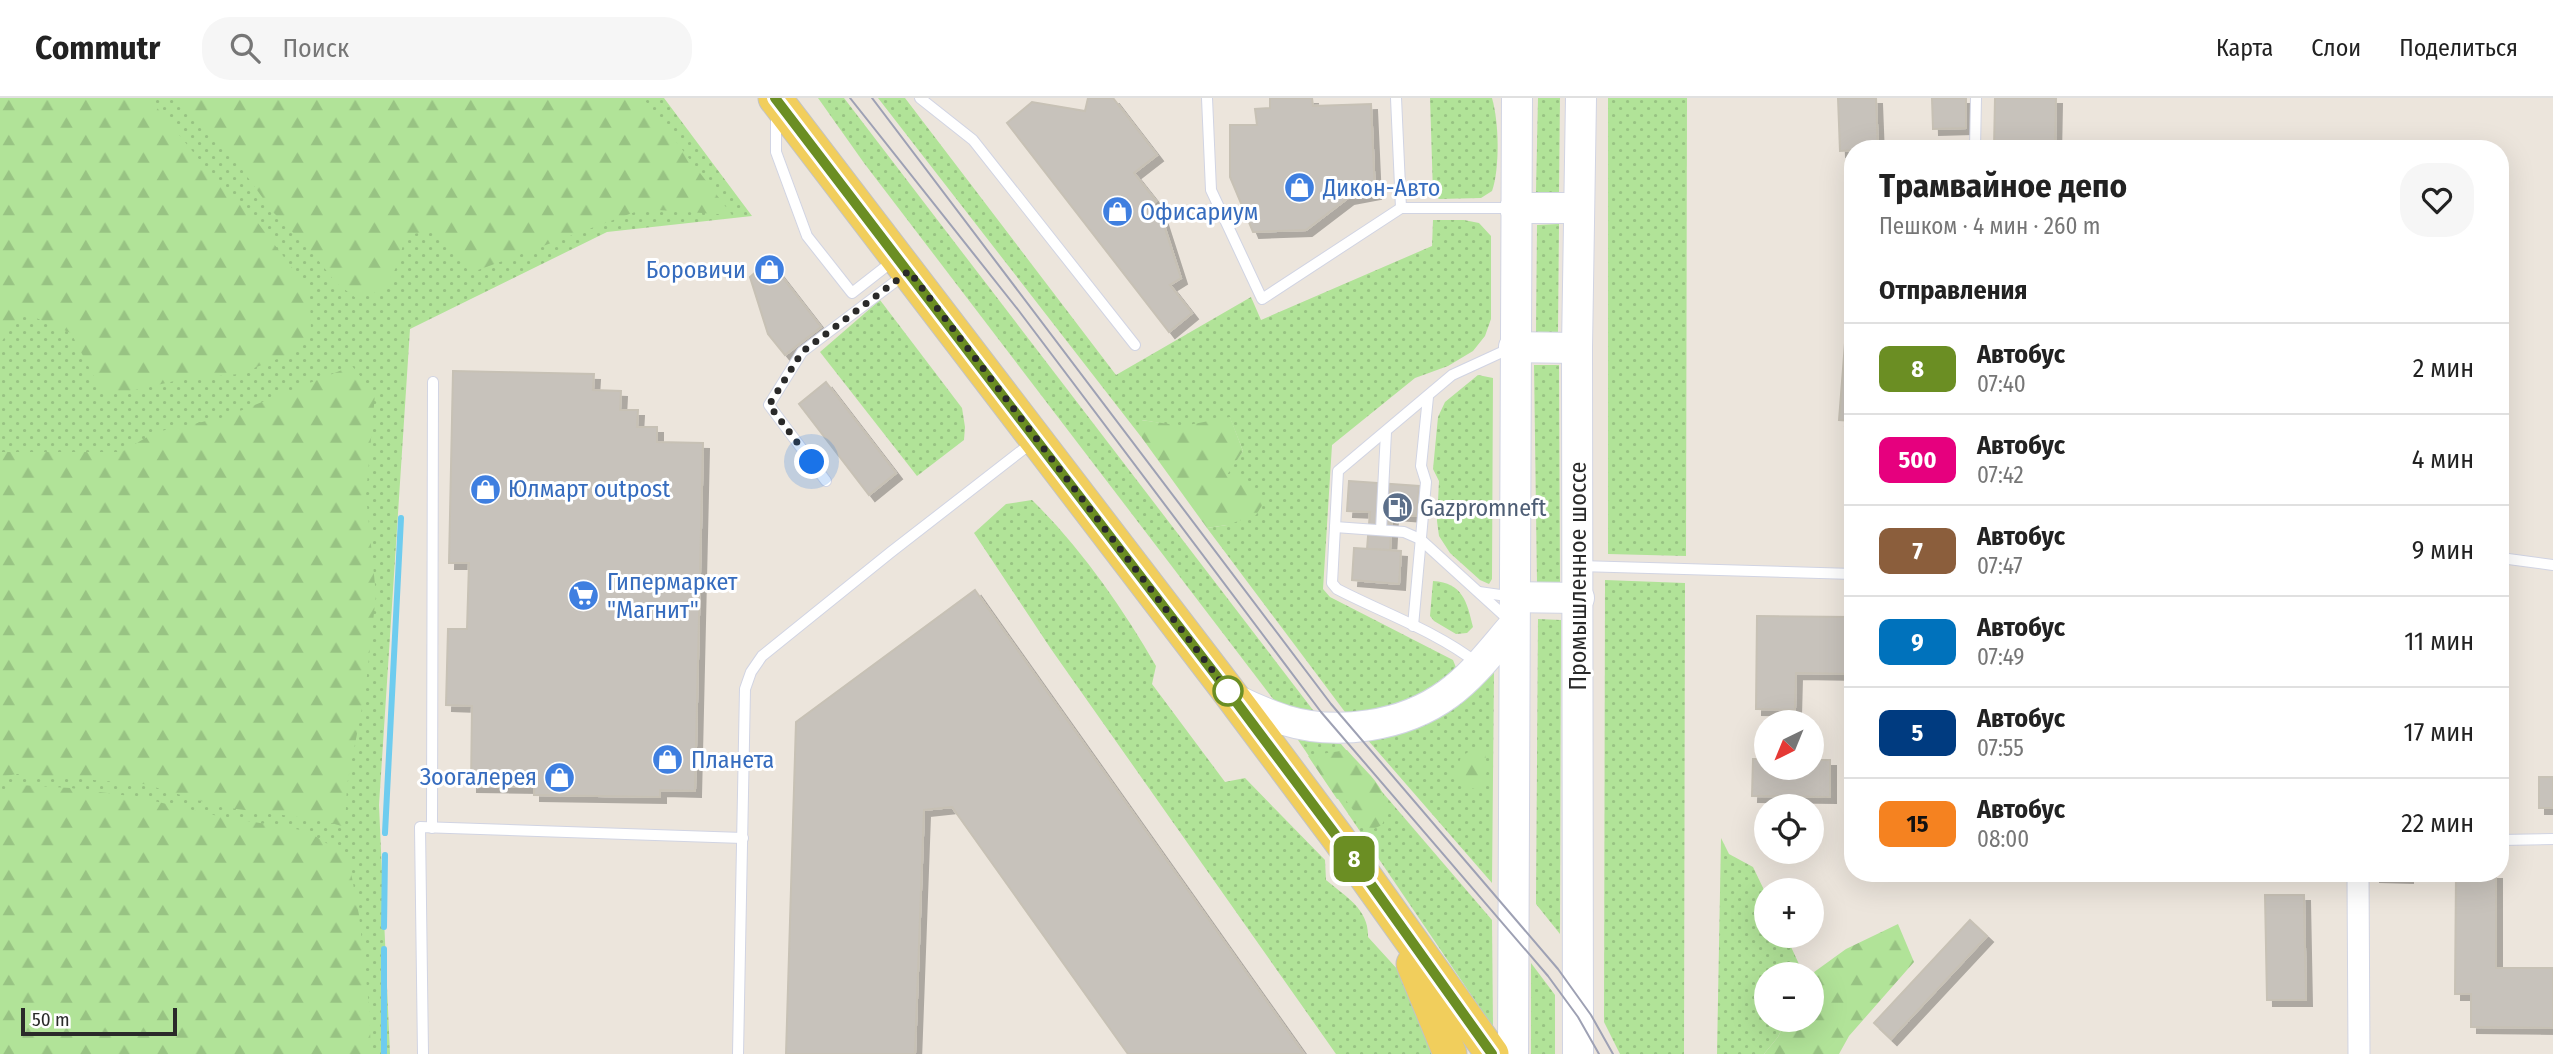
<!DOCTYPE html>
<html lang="ru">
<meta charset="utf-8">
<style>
:root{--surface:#fff;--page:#f6f6f6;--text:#222;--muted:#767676;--line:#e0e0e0}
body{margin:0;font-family:"Fira Sans Condensed",sans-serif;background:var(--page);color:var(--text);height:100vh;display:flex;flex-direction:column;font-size:26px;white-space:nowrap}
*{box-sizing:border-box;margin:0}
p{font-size:23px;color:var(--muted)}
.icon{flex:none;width:38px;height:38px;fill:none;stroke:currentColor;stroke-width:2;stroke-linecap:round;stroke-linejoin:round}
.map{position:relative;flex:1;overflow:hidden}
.details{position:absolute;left:1844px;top:42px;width:665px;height:742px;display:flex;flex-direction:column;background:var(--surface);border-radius:28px;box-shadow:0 7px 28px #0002}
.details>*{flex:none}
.badge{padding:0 14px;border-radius:10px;font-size:24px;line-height:46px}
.needle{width:46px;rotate:223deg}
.fabs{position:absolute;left:1754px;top:612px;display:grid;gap:14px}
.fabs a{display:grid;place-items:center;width:70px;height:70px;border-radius:50%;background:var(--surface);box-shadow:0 7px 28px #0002;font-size:35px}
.scale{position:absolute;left:21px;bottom:18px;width:156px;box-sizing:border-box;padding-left:7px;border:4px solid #2a2a2a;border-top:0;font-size:19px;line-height:24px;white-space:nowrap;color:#2a2a2a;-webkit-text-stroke:5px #fff;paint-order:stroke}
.you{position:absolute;width:35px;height:35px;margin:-18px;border:5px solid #fff;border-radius:50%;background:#1a73e8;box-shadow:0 0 0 10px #1a73e833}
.map>.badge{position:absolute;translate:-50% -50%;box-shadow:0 0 0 4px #fff}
h2{padding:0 35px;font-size:26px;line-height:63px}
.round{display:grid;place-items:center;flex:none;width:74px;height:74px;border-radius:28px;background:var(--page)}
.overview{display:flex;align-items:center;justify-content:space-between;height:119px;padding:0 35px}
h1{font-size:33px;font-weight:700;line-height:52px}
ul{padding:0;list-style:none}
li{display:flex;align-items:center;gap:21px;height:91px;padding:0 35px;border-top:2px solid var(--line)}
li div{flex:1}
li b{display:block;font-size:26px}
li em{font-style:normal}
li .badge{min-width:77px;font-weight:700;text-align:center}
header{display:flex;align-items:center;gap:42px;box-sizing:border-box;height:98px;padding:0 35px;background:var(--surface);border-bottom:2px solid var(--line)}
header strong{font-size:33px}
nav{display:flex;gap:38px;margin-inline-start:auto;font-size:24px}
.search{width:490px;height:63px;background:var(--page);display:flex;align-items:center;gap:18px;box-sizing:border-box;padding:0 24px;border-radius:28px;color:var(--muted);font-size:26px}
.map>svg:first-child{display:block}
.grass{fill:url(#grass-dots)}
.forest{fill:url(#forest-firs)}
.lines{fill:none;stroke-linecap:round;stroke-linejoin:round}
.stream{stroke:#6eccef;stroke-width:6}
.building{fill:#c7c2bb;stroke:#c7c1b5;stroke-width:2;filter:url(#shadow)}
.lane-casing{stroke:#d1d4e3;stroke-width:12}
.street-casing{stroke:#d1d4e3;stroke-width:23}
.secondary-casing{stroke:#d1d4e3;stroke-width:32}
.primary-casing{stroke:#c3c3c3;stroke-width:35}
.lane{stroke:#fff;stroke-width:10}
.street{stroke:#fff;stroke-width:21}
.secondary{stroke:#fff;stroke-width:30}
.primary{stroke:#f1ce5c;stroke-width:33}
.tram{stroke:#9ea1b4;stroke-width:2}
.line-casing{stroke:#fff;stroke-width:16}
.line{stroke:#6b8e23;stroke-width:10}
.walk{stroke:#2a2a2a;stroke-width:7;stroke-dasharray:0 12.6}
.stop-dot{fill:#fff;stroke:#6b8e23;stroke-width:3.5}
.labels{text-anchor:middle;stroke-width:6;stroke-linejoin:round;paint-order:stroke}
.shop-label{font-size:24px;fill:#366cbe;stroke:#fff;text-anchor:start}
.service-label{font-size:24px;fill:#4e5e75;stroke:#fff;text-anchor:start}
.street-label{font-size:24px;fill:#2a2a2a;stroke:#fff}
</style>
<header>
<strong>Commutr</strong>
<div class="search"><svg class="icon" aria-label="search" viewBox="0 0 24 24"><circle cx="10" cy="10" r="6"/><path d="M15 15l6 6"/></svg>Поиск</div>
<nav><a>Карта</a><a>Слои</a><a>Поделиться</a></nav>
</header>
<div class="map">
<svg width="2553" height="956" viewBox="0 0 2553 956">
<defs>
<pattern id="grass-dots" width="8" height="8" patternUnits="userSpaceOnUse" patternTransform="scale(1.75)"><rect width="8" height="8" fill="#b1e398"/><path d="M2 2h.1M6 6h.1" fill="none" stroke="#98c383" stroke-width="1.8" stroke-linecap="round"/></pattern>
<pattern id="forest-firs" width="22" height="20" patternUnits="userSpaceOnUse" patternTransform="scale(1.75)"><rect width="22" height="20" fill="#b1e398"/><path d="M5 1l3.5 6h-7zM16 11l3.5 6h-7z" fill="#98c383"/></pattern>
<filter id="shadow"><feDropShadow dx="6" dy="6" stdDeviation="0" flood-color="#0004"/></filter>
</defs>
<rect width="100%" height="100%" fill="#ece5dc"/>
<!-- grass -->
<g class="grass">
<path d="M0,0H664L752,118L607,134L410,231L379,707L390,956H0Z"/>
<path d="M818,0H844L1316,616L1280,610L864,65Z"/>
<path d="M878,0H905L1116,277L1251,199L1261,222L1432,148L1433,122H1464L1479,125L1491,138V221L1485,238L1473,253L1448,268L1415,280L1332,347L1323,491L1330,499L1453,562L1457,572L1429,595L1372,615L1345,614L1207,430L1227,427L1226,377L1243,353L1230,320L1183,329L1142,322V340Z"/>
<path d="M1430,0H1492C1499,24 1500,70 1492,93L1481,100L1439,101L1433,95Z"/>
<path d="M1538,0H1560L1559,95L1536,94Z"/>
<path d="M1608,0H1687L1686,458L1608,456Z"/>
<path d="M1559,126L1558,235L1536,236L1537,127Z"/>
<path d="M880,202L962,310L965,329L964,342L917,378L820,254Z"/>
<path d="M1534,267H1559L1560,484L1537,485Z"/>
<path d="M1478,277L1493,280L1492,481L1489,486L1480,482L1450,455L1439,438L1437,423L1439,383L1433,371L1438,319L1445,304Z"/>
<path d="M1032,402C1081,450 1122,509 1156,568L1152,586L1225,684L1245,680L1325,762L1326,782C1346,799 1369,811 1368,839L1399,873L1433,956H1336L1051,551L974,435L1006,406Z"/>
<path d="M1605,482L1685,485L1684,956H1620L1604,924Z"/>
<path d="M1433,483C1463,485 1467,504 1473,529L1467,535L1456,536L1434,523L1430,518Z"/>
<path d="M1538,521L1561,522L1560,836L1536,806Z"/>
<path d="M1494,573L1492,785L1366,640L1473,594Z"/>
<path d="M1298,642L1341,646L1492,822L1493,929Z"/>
<path d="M1721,740L1729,756L1753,769L1766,796V838H1786L1804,877H1766V922H1786L1778,939L1764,956H1717Z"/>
<path d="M1531,865L1555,897V956H1531Z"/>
</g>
<!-- forest -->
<g class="forest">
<path d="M0,0H149L202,65L258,125L306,188L310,203L311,233L295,254L239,276L179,282L122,295L101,292L71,235L22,214L0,246Z"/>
<path d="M175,0H643L732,117L643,111L470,175L438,132L406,137L397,168L383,192L356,200L336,185L311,153L273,114L225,48Z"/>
<path d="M352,268L375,296L366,397L376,497L365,595L347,687L345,729L321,722L221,709L144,686L17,676L0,679V354H121L156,334L225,319Z"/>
<path d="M1230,319L1243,353L1227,377L1247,383L1266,401L1256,417L1227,427L1207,430L1142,340L1141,322L1183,328Z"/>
<path d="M1484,643L1487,672L1482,693L1464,688L1455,676L1461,659Z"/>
<path d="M1347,652C1367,676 1397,695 1382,727L1369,733L1344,700L1337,701L1308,658Z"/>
<path d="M19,687L70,690L137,699L218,718L307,733L331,748L349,764L359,817L369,908L371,956H0V694Z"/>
<path d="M1898,826L1914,864L1849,938L1839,956H1764L1778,939L1786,922H1811L1810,877L1846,851Z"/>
</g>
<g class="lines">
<!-- stream -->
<g class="stream">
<path d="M385,735L401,420"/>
<path d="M384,829L385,757"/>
<path d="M384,956V851"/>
</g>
</g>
<!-- building -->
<g class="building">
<path d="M1088,0H1113L1157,57L1134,75L1156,103L1152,107L1162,121L1181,180L1170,187L1192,215L1169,234L1007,25L1032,4L1085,13Z"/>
<path d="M1270,0H1312L1313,8L1371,6L1375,95L1348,100L1306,132L1253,134L1230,79V27H1257L1255,11L1270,10Z"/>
<path d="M1838,0H1876L1878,51L1840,53Z"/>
<path d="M1932,0H1966V30L1933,31Z"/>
<path d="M1995,0H2056L2055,51H1994Z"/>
<path d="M769,162L821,229L785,257L768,236L750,179Z"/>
<path d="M1845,245H1853V323L1839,322Z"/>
<path d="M453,273L594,276L593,292L621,293L620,312H638L637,329H657V344L703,345L695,693L660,692V699L534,697V689L471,688L472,608L446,607L448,531H467L469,465H449Z"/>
<path d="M826,284L896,375L869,397L799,306Z"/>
<path d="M1349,383L1419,388L1417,418L1392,416L1390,452L1367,451L1370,414L1347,413Z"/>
<path d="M1354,450L1401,453L1399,486L1352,482Z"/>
<path d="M975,492L1304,956H1128L952,709L924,712L915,956H786L796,624Z"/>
<path d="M1757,518L1853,519V576L1796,575L1795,612L1756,611Z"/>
<path d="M1753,661H1766V670H1811V662H1830V699L1752,698Z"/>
<rect x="2539" y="679" width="14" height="31"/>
<path d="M2374,775H2407V779L2374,778Z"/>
<path d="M2456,775H2496V870H2553V930L2471,929V896H2455Z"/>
<path d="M2265,797H2304L2306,902H2267Z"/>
<path d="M1970,822L1987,838L1891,941L1874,925Z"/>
</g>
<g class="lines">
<defs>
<g id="lane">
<path d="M920,0L973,42L1135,247"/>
<path d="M1207,0L1211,92L1262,201L1401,110"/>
<path d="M1396,0L1401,110H1512"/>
<path d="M776,15V54L807,138L852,195L893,163"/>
<path d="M1975,50L1976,0"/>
<path d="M826,383L769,307L802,254L904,177"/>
<path d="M1335,429L1404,434L1420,441L1509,522"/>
<path d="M1381,432L1386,334"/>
<path d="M2501,460L2553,467"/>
<path d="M1579,468L1853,476"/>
<path d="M1479,494L1514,499"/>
<path d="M1413,528L1426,384L1421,368L1428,299"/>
<path d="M1477,565C1436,533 1383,515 1337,491L1332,485L1338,373L1452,277L1513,249"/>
<path d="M432,730L433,284"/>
<path d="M2501,742L2553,741"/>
<path d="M423,956L420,729L743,740"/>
<path d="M738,956L745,591L751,574L762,558L891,454L1034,343"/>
</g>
<path id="street" d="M2358,775L2359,956"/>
<g id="secondary">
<path d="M1515,110H1579"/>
<path d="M1514,249L1577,250"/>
<path d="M1515,499L1579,500"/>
<path d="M1234,601C1250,609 1267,616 1284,622C1336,638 1403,629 1448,596C1473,578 1493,551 1514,527"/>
<path d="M1513,956L1517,0"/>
<path d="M1578,956L1577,250L1581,0"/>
</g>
<g id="primary">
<path d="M775,0L1226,590L1338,740L1492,956"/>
<path d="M1413,866L1450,956"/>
</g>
</defs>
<!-- lane casing -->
<use href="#lane" class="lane-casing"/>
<!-- street casing -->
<use href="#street" class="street-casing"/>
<!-- secondary casing -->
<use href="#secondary" class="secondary-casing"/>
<!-- primary casing -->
<use href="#primary" class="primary-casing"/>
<!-- lane -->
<use href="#lane" class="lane"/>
<!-- street -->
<use href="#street" class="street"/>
<!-- secondary -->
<use href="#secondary" class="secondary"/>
<!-- primary -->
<use href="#primary" class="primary"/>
<!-- tram -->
<g class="tram">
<path d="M850,0L1019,213L1321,614L1548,878L1578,919L1599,956"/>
<path d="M872,0L1331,606L1558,871L1591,917L1613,956"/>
</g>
</g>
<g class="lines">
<defs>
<path id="line" d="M775,0L1234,601L1338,740L1492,956"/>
</defs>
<!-- line casing -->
<use href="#line" class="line-casing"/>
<!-- line -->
<use href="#line" class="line"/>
<!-- walk -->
<path class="walk" d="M812,364L769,307L802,254L909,173L1228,593"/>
</g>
<!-- icons -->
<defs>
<symbol id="shop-disc" viewBox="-11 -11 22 22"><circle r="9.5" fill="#3f7fe0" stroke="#fff"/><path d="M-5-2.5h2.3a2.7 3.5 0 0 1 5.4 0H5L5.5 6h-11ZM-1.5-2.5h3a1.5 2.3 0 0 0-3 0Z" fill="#fff"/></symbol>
<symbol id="fuel-disc" viewBox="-11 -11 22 22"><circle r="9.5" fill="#5c6f8a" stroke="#fff"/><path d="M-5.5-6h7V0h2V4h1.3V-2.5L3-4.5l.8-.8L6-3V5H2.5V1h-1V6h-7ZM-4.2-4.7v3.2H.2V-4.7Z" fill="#fff"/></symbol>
<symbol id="supermarket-disc" viewBox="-11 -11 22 22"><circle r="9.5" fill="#3f7fe0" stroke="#fff"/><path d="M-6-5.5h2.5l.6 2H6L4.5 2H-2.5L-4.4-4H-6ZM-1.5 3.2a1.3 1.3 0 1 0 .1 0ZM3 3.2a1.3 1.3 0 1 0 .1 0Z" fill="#fff"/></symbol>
</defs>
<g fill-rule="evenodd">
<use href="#shop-disc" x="1282" y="72" width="35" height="35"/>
<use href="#shop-disc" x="1100" y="96" width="35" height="35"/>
<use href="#shop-disc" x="752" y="154" width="35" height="35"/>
<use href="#shop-disc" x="468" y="374" width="35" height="35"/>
<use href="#fuel-disc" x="1380" y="392" width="35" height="35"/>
<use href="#supermarket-disc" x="566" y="480" width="35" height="35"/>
<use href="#shop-disc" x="650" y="644" width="35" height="35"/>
<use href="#shop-disc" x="542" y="662" width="35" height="35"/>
</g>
<!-- markers -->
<circle class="stop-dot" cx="1228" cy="593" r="14"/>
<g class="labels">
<!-- shop labels -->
<g class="shop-label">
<text x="1323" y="98">Дикон-Авто</text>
<text x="1140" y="122">Офисариум</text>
<text x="746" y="180" text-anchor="end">Боровичи</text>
<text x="508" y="399">Юлмарт outpost</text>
<text x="607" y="492">Гипермаркет<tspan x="607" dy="28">"Магнит"</tspan></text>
<text x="691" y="670">Планета</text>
<text x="537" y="687" text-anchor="end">Зоогалерея</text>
</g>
<!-- service labels -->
<g class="service-label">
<text x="1420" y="418">Gazpromneft</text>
</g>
<!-- street labels -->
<g class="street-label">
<text transform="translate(1578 478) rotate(-90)" y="8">Промышленное шоссе</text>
</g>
</g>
</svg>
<div class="fabs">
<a><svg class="needle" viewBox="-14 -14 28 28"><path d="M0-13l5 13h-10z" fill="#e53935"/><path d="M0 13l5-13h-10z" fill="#767676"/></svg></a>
<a><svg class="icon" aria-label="locate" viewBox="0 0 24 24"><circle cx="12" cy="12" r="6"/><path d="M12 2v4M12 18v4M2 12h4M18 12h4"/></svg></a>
<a>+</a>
<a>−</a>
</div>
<div class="scale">50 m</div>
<div class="you" style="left:812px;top:364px"></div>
<b class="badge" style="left:1354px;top:761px;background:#6b8e23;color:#fff">8</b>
<section class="details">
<div class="overview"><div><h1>Трамвайное депо</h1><p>Пешком · 4 мин · 260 m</p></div><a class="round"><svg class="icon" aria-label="heart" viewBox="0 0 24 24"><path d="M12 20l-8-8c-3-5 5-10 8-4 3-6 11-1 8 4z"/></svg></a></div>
<h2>Отправления</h2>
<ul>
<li><span class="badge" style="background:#6b8e23;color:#fff">8</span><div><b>Автобус</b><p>07:40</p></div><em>2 мин</em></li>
<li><span class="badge" style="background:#e6007e;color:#fff">500</span><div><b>Автобус</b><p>07:42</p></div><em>4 мин</em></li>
<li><span class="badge" style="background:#8b5e3c;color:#fff">7</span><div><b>Автобус</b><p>07:47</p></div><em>9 мин</em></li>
<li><span class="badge" style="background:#0072bc;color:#fff">9</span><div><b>Автобус</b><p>07:49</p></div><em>11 мин</em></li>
<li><span class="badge" style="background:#003b80;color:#fff">5</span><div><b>Автобус</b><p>07:55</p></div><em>17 мин</em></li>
<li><span class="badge" style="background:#f58220;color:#111">15</span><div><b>Автобус</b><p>08:00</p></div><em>22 мин</em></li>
</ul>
</section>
</div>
